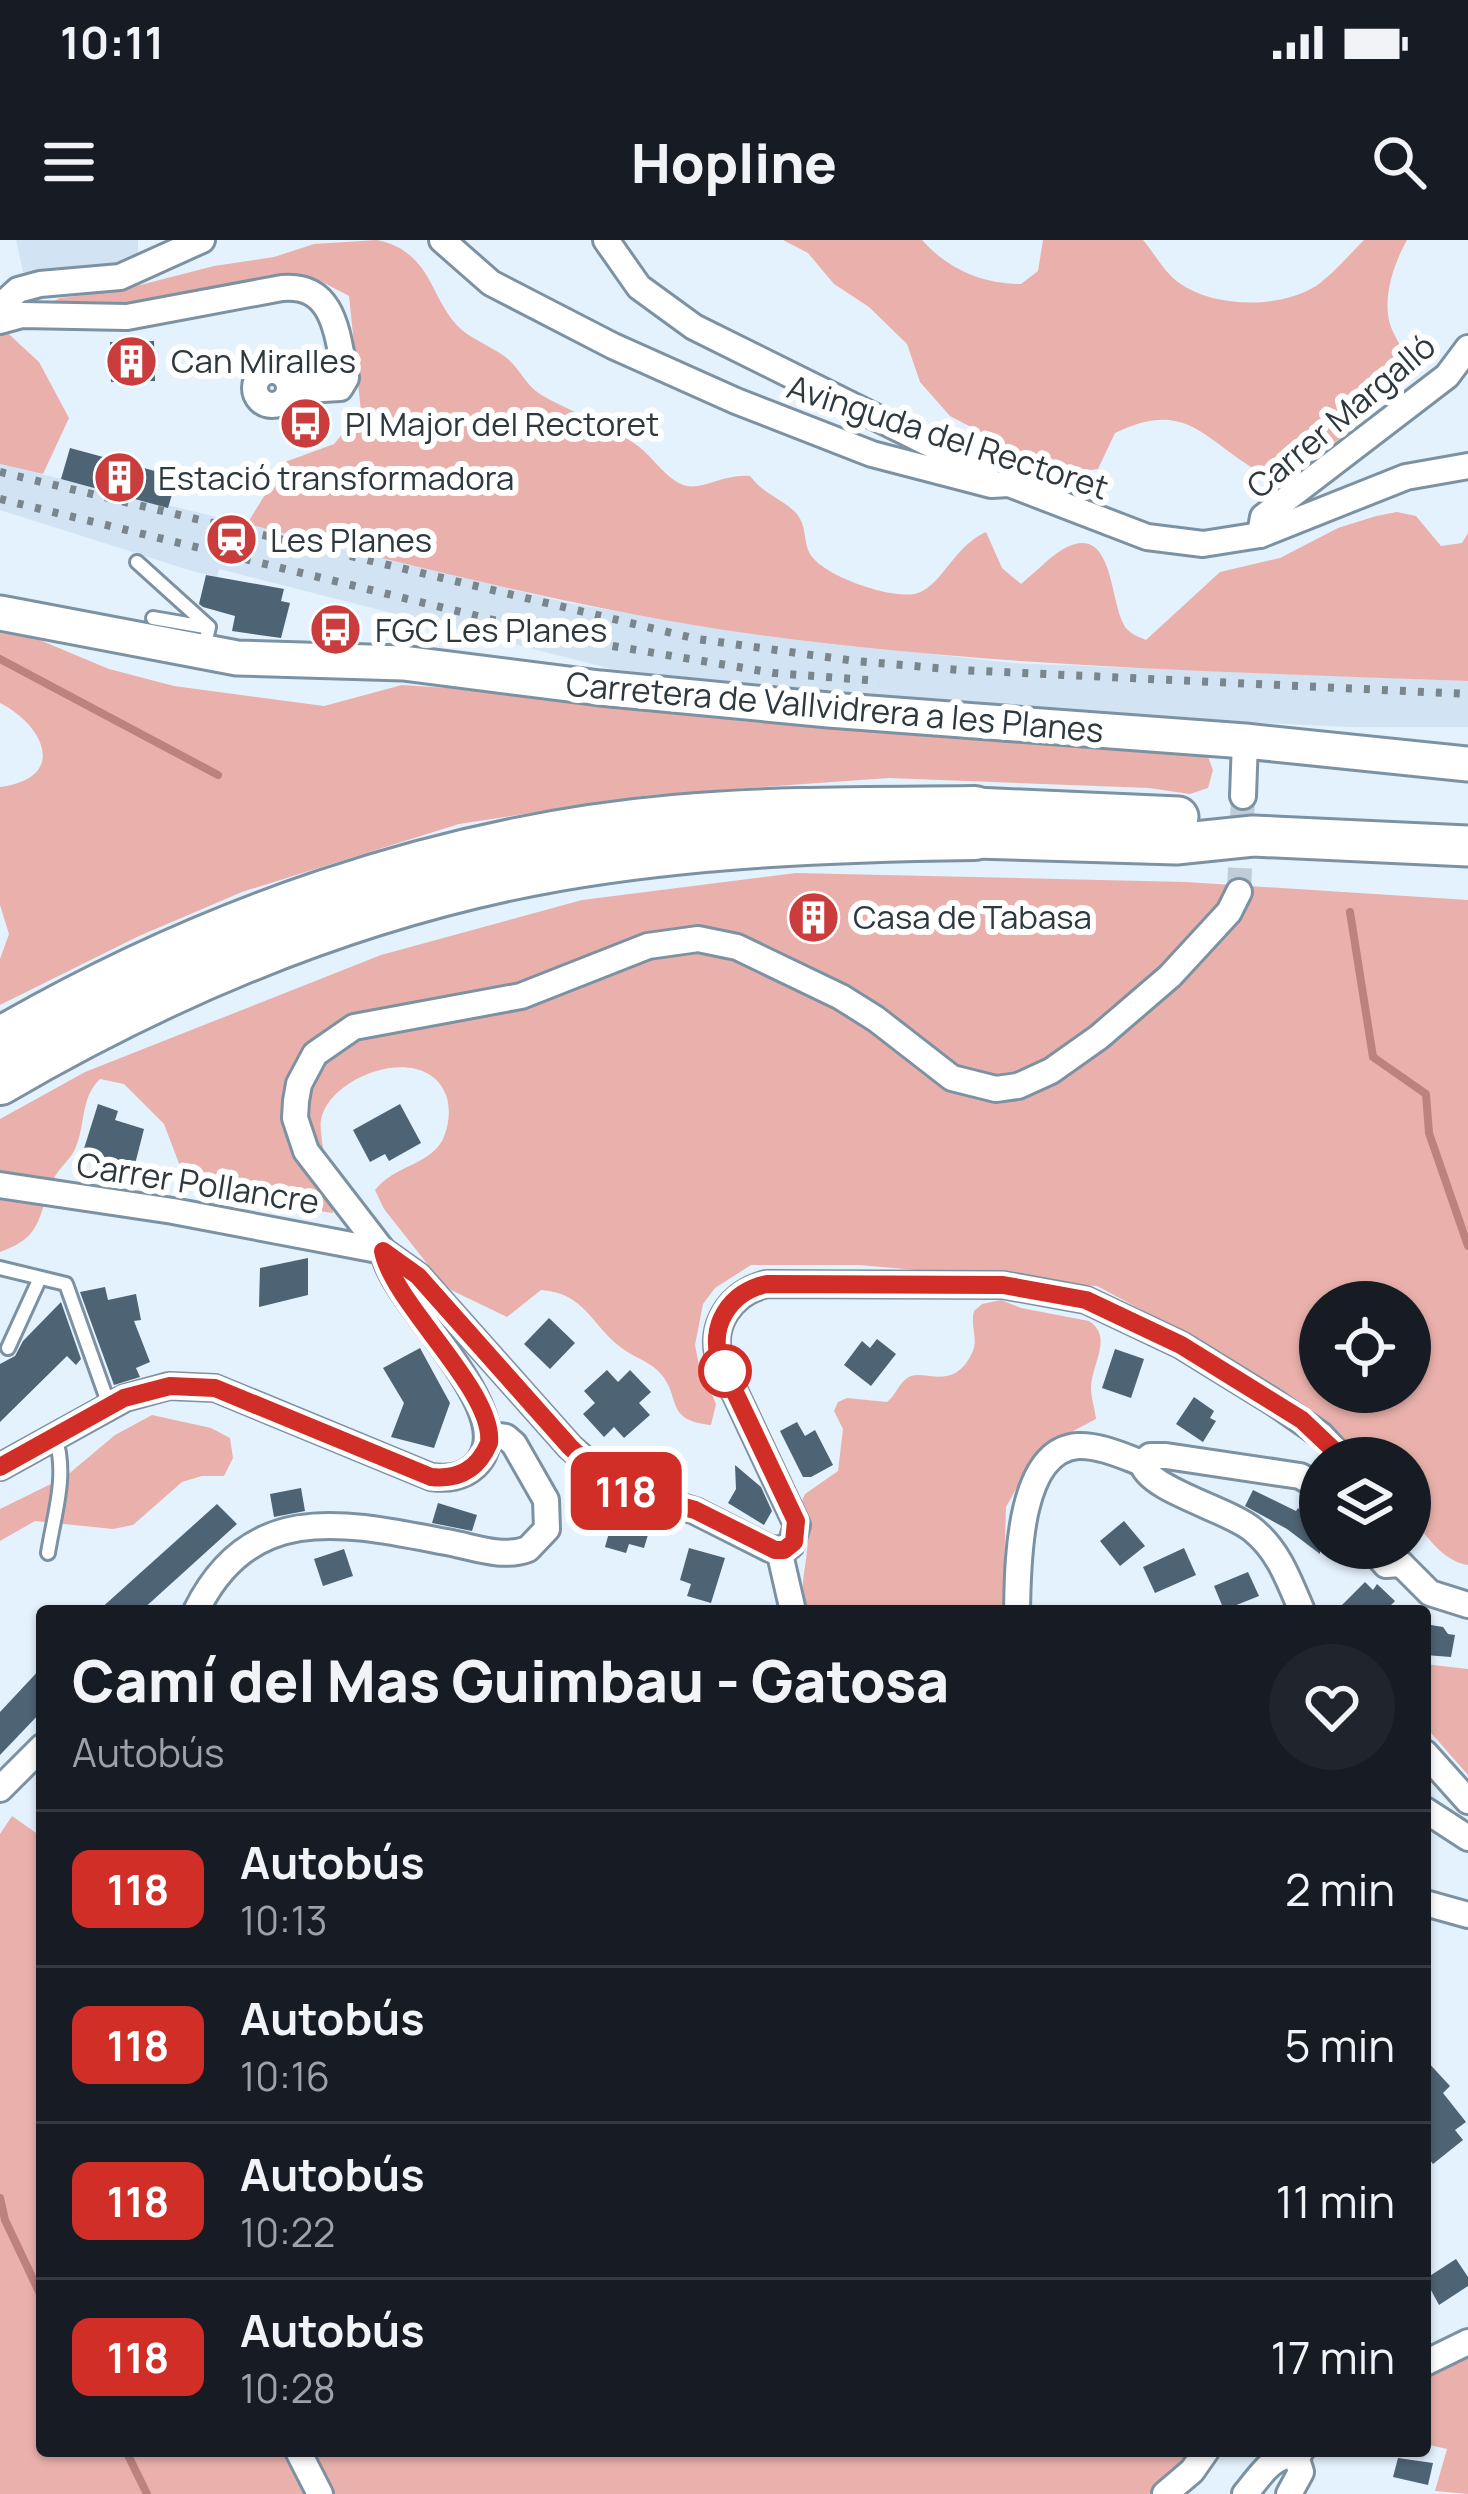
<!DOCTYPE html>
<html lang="es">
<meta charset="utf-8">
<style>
:root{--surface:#171b24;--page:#20242c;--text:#f1f3f6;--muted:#9ea1a6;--line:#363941}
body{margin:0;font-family:Manrope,sans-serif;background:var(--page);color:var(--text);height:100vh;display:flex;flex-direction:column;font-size:45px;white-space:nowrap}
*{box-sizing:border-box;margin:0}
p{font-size:39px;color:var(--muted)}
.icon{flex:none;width:66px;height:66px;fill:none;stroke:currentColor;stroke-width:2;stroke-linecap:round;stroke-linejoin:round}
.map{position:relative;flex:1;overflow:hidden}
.panel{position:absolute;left:36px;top:1365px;width:1395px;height:852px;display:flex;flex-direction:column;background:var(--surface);border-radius:12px;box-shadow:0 3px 9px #0004}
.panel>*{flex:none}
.badge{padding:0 24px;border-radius:18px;font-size:42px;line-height:78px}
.controls{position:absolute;left:1299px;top:1041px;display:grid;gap:24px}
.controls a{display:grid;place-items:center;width:132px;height:132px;border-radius:50%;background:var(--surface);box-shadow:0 3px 9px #0004;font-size:60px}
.map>.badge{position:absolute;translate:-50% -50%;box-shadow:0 0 0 6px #fff}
.round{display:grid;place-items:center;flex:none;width:126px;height:126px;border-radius:63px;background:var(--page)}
.headline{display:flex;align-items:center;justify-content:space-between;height:204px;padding:0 36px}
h1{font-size:57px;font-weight:800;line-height:90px}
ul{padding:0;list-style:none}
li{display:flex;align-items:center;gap:36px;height:156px;padding:0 36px;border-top:3px solid var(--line)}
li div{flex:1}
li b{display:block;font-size:45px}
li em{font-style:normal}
li .badge{min-width:132px;font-weight:700;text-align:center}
.status{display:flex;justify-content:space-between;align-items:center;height:84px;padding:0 60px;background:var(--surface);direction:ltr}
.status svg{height:33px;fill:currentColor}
header{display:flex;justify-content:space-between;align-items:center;height:156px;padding:0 36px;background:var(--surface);font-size:54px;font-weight:800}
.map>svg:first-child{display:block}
.built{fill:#d2e4f3}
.green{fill:#eab1ac;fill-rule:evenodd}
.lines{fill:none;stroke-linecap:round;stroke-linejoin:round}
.stream{stroke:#bd827d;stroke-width:8}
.building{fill:#4e6373}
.minor-tunnel{stroke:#c0cdd8;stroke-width:24;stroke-dasharray:24 12;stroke-linecap:butt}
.service-casing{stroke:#7c92a3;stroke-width:18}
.minor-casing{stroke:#7c92a3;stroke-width:30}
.secondary-casing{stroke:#7c92a3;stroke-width:39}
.trunk-casing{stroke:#7c92a3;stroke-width:45}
.motorway-casing{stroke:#7c92a3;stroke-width:48}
.service{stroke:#fff;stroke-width:12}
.minor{stroke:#fff;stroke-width:24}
.secondary{stroke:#fff;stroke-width:33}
.trunk{stroke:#fff;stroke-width:39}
.motorway{stroke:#fff;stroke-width:42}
.rail{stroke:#7a858e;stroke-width:8;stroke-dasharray:6 12;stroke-linecap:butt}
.line-casing{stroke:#fff;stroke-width:27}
.line{stroke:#d02e26;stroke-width:18}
.stop-dot{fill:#fff;stroke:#d02e26;stroke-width:6}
.labels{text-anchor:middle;stroke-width:12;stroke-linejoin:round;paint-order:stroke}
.poi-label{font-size:33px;fill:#2e383f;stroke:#fff;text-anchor:start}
.street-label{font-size:33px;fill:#2e383f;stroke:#fff}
</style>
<div class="status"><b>10:11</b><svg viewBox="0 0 49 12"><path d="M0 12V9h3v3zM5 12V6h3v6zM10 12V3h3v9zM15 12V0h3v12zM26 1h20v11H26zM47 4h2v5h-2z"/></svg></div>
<header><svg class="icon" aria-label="menu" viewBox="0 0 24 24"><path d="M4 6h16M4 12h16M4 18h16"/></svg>Hopline<svg class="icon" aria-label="search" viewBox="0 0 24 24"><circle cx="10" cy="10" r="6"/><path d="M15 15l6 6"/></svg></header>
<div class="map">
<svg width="1468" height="2254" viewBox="0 0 1468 2254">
<rect width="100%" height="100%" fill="#e4f2fe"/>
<!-- built -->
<g class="built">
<path d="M16,0H138V18L94,31L23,32Z"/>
<path d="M0,224L568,363L751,394L1012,423L1468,441V487H1347L1079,474L831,453L612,429L219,329L217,337L192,331L0,270Z"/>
</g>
<!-- green -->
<g class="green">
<path d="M377,0C434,12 429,61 462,90C476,102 496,108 509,120C521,131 526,145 540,154C571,173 607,182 638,206C653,217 668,242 687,246C706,249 723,234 750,236C763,253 778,257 793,270C807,282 803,298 809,312C820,336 895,361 918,353C943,344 953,307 986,292L1002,328L1021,344C1035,333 1050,316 1065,308C1118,281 1108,374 1129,391C1134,396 1140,397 1146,400L1220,332L1280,318L1338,288L1376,276L1397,272L1416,276L1441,306L1462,303L1468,293V441C1229,432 990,427 752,394C581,370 414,326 247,284L285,222L334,204L361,172L349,56L313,37L280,34L102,68L53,73L50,63L60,58L117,51L214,26L274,17L314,4Z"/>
<path d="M783,0H922C948,29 982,44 1021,44L1038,31L1043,0H1143C1155,14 1164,32 1179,43C1215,68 1279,69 1316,46C1333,34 1349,15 1364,0H1407C1394,23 1381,60 1391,87C1396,100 1404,109 1407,123C1378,173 1323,223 1265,235C1204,203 1190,157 1115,193L1098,229L1060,234L950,176L920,142L907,104L869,67L834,44L808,13Z"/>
<path d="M0,86L39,122L69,178L43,234L0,224Z"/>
<path d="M0,393L30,396L109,429L174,446L324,466L402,445L589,457L742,481L1207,514L1213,530L1208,548L1190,554L1149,548L889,538L650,555L459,584L242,652L139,696L0,765V719L9,694L0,665V547C68,538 45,486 0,463Z"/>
<path d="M796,633L1186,642L1468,660V1325C1442,1321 1426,1295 1410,1276V1218H1358L1325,1181L1307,1169L1237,1130L1168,1084L1097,1046L859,1025H751L715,1048L703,1064L695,1105L699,1125L716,1164L711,1185C661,1180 684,1154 656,1129C647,1121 634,1117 623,1109C591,1086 586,1053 541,1050L507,1077L451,1050L436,1035L384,969L375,950C394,926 428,925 442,901C449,887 451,869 446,855C425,801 329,835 321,880C318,891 332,955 333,973L223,958L186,942L164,884L124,844L100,839C80,858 86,885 75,909C70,920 58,929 53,940C37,976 44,997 0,1012V879L85,832L381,715L582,660ZM1320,1062H1410V1152H1320Z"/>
<path d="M1001,1060L1021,1068L1089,1081C1114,1097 1091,1125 1091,1148C1091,1158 1095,1169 1096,1179L1058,1199L1031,1222L1006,1267L1003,1371H804C797,1332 818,1303 801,1263L805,1254L838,1231L843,1189L834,1171L838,1162L847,1158L887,1162C896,1155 898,1145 906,1139C921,1125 953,1156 973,1111C978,1098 970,1085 974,1071L982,1064Z"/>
<path d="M152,1175L211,1188L230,1198L233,1218L224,1236H202L182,1242L133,1285L113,1289L35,1281L0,1301V1269L65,1237L115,1195Z"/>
<path d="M1425,1424L1468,1429V1535L1425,1486Z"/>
<path d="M12,1576L42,1597V2211H1193L1149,2254H0V1594Z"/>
<path d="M1468,2113V2254L1435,2251L1447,2209L1425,2204V2137Z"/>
</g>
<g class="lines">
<!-- stream -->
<g class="stream">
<path d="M0,419L218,535"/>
<path d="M1350,672L1373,817L1426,854L1429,893L1468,1006"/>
<path d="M0,1958L5,1980L42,2058"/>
<path d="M126,2211L147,2254"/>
</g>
</g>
<!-- building -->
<g class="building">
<path d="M154,101L155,141L111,142L110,102Z"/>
<path d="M70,208L177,237L168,268L61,239Z"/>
<path d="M206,335L284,349L281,361L290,363L281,398L232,391L235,376L203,367L199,364Z"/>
<path d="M808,655L834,665L819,700L794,690Z"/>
<path d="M98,864L118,871L115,880L144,889L133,932L82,915Z"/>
<path d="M400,864L421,903L389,921L385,914L370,922L353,890Z"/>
<path d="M308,1018V1055L259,1067L260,1028Z"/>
<path d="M105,1047L108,1060L136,1054L141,1080L134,1081L150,1122L136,1128L140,1137L114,1145L80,1052Z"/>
<path d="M61,1062L81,1119L76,1125L67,1116L0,1182V1124L15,1116L23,1101Z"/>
<path d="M549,1078L575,1103L550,1129L524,1104Z"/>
<path d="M877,1099L896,1114L871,1146L844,1125L862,1101L870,1108Z"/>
<path d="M420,1108L450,1163L434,1208L391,1197L404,1163L383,1128Z"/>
<path d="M1115,1109L1144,1119L1131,1158L1102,1148Z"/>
<path d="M607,1130L618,1142L630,1130L651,1152L639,1163L650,1175L624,1198L614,1187L604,1197L583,1174L595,1163L584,1151Z"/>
<path d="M1194,1157L1214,1171L1210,1178L1216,1181L1203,1202L1176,1184Z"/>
<path d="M797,1182L805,1196L815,1190L833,1225L811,1237H803L780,1191Z"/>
<path d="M735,1225L761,1247L772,1271L764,1285L728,1263L736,1249Z"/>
<path d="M301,1248L305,1271L274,1277L270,1254Z"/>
<path d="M1253,1250L1296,1271L1298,1268L1320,1289V1314L1287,1289L1245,1266Z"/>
<path d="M438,1263L477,1275L472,1291L432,1283Z"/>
<path d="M217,1264L237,1284L141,1371H98Z"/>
<path d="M617,1264L654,1275L644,1308L629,1304L626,1313L605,1307Z"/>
<path d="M1124,1281L1145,1306L1120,1326L1100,1301Z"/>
<path d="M689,1308L725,1318L711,1363L687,1356L691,1344L680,1340Z"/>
<path d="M1184,1308L1196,1335L1155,1353L1143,1327Z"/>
<path d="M344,1309L353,1336L323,1346L314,1319Z"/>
<path d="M1248,1332L1259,1356L1224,1370L1214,1346Z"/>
<path d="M1365,1342L1373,1350L1377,1344L1395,1361L1390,1366L1395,1371H1336Z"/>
<path d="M1425,1384L1443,1387L1448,1394L1455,1395L1451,1417L1425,1415Z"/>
<path d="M42,1427V1471L0,1515V1472Z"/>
<path d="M1425,1819L1450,1846L1443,1853L1466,1882L1455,1890L1463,1900L1433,1924L1425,1914Z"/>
<path d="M1456,2019L1468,2037V2046L1439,2065L1425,2039Z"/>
<path d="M1398,2218L1433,2223L1428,2245L1393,2237Z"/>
</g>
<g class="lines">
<!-- minor-tunnel -->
<path class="minor-tunnel" d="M1239,652L1243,556"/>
<defs>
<g id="service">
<path d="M137,322L209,387L204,407"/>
<path d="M153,378L205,387"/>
<path d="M0,1028L66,1044L109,1165"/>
<path d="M8,1108L40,1038"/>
<path d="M48,1313C54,1275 68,1234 55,1197"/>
</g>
<g id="minor">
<path d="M442,0L491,43L613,106L736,161L872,214L991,245L1009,244L1147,297L1203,304L1260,295L1406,237L1468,226"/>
<path d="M606,0L639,47L694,87L986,232"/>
<path d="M4,78L5,62L18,50L40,44L120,37L202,0"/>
<path d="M0,81L22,75L127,77L282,48C336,43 337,97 346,138L340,148L289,151"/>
<circle cx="272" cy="148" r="17"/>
<path d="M1260,295L1263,277L1447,136L1468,108"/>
<path d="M1243,556L1245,501"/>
<path d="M1239,652L1229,672L1170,736L1099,797L1051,831L1018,846L996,849L952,838L876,779L841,757L737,707L698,699L648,706L521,756L354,787L315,814L299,844L296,861L295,878L306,911L383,1011L418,1036L570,1207L615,1246L695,1271L770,1309L784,1310L791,1305L797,1285L721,1123C707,1087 731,1052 767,1044L1003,1045L1086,1060L1181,1105L1275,1163L1321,1195L1342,1218"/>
<path d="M0,945L173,971L383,1011"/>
<path d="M1142,1223C1148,1250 1228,1269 1253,1290C1279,1311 1289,1341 1302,1371"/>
<path d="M1142,1223L1150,1216H1166L1300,1236L1320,1247"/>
<path d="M0,1227L125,1158L169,1146L215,1148L431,1237C447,1239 462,1238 475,1226C527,1176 394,1065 384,1013"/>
<path d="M1371,1308L1386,1325L1401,1324"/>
<path d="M779,1310L793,1371"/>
<path d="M1401,1324L1430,1353L1468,1365"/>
<path d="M196,1371C253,1255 354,1285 456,1304C479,1309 505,1318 528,1309L547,1289L546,1260L514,1204L506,1197L490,1195"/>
<path d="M1017,1371C1018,1328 1017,1210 1078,1206C1099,1205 1123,1216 1142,1223"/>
<path d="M1425,1513L1468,1561"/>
<path d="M0,1549L42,1507"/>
<path d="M1425,1570L1468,1598"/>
<path d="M1425,1663L1468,1675"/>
<path d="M1425,2123L1468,2102"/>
<path d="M298,2211L320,2254"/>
<path d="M1165,2254L1192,2231L1206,2211"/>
<path d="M1245,2254C1259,2238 1272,2213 1296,2216L1301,2211"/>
<path d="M1289,2254L1301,2232L1296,2216"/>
</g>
<path id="secondary" d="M0,373L237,418L403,423L600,448L829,470L1245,501L1468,524"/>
<g id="trunk">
<path d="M975,568L1178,577"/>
<path d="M975,598L1176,604L1253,596L1468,606"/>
</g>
<g id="motorway">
<path d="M0,799C204,681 438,598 674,577C774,568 875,569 975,568"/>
<path d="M0,843C173,742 360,664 558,629C697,605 835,600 975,598"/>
</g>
</defs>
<!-- service casing -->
<use href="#service" class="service-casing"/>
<!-- minor casing -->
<use href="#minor" class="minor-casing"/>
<!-- secondary casing -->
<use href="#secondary" class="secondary-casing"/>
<!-- trunk casing -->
<use href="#trunk" class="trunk-casing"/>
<!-- motorway casing -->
<use href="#motorway" class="motorway-casing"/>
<!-- service -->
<use href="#service" class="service"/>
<!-- minor -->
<use href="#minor" class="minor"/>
<!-- secondary -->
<use href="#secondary" class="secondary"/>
<!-- trunk -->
<use href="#trunk" class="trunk"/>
<!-- motorway -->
<use href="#motorway" class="motorway"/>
<!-- rail -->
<g class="rail">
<path d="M0,232L697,399L855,421L960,430L1468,454"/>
<path d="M0,259L571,399L774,433L880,441"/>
</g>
</g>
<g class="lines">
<defs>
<path id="line" d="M0,1227L124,1158L170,1146L215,1148L431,1237C459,1240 478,1229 489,1203C495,1151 393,1064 383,1011L418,1036L570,1207L603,1238L630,1252L695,1270L775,1310H784L794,1302L796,1281L721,1123C707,1087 730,1051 767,1044L1003,1045L1086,1060L1181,1105L1244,1144L1302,1180L1342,1218"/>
</defs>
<!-- line casing -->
<use href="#line" class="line-casing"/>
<!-- line -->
<use href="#line" class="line"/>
</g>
<!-- icons -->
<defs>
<symbol id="building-disc" viewBox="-11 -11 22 22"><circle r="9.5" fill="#cb3c3c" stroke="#fff"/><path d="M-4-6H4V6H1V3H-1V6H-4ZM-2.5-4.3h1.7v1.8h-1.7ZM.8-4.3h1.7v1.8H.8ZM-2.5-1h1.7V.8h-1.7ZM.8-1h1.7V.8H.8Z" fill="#fff"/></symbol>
<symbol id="bus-disc" viewBox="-11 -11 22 22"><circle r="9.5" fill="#cb3c3c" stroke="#fff"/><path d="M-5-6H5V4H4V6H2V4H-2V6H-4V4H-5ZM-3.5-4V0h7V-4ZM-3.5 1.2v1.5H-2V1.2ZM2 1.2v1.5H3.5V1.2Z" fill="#fff"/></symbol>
<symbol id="station-disc" viewBox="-11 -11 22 22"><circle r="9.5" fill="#cb3c3c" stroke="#fff"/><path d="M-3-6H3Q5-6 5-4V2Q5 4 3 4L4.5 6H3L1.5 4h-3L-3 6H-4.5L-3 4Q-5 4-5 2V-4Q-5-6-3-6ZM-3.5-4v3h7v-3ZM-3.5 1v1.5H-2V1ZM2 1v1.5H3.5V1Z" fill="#fff"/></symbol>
</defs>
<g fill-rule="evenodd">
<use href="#building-disc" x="102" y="92" width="59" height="59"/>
<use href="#bus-disc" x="276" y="154" width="59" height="59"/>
<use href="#building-disc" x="90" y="208" width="59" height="59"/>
<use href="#station-disc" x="202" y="270" width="59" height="59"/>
<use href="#bus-disc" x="306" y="360" width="59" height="59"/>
<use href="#building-disc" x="784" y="648" width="59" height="59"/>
</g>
<!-- markers -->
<circle class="stop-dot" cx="725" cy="1131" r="24"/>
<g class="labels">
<!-- poi labels -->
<g class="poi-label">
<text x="171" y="133">Can Miralles</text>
<text x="345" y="196">Pl Major del Rectoret</text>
<text x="158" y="250">Estació transformadora</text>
<text x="270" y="312">Les Planes</text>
<text x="375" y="402">FGC Les Planes</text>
<text x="853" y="689">Casa de Tabasa</text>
</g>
<!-- street labels -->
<g class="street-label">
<text transform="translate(1341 176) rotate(-40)" y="12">Carrer Margalló</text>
<text transform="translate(948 197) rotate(18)" y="12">Avinguda del Rectoret</text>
<text transform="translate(835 467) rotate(5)" y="12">Carretera de Vallvidrera a les Planes</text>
<text transform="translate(198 943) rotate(9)" y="12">Carrer Pollancre</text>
</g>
</g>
</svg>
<div class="controls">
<a><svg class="icon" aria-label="locate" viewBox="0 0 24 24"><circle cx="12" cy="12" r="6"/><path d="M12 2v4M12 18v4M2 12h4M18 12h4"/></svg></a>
<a><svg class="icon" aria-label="layers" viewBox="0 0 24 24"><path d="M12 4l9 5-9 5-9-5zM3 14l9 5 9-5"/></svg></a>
</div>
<b class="badge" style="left:626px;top:1251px;background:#d02e26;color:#fff">118</b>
<section class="panel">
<div class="headline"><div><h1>Camí del Mas Guimbau - Gatosa</h1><p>Autobús</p></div><a class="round"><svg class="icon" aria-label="heart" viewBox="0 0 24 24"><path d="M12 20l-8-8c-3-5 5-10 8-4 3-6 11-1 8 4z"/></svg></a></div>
<ul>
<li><span class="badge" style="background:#d02e26;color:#fff">118</span><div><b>Autobús</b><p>10:13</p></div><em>2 min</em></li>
<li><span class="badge" style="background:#d02e26;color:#fff">118</span><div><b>Autobús</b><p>10:16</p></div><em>5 min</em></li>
<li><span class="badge" style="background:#d02e26;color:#fff">118</span><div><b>Autobús</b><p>10:22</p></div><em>11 min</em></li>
<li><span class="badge" style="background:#d02e26;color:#fff">118</span><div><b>Autobús</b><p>10:28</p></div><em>17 min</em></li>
</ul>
</section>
</div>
